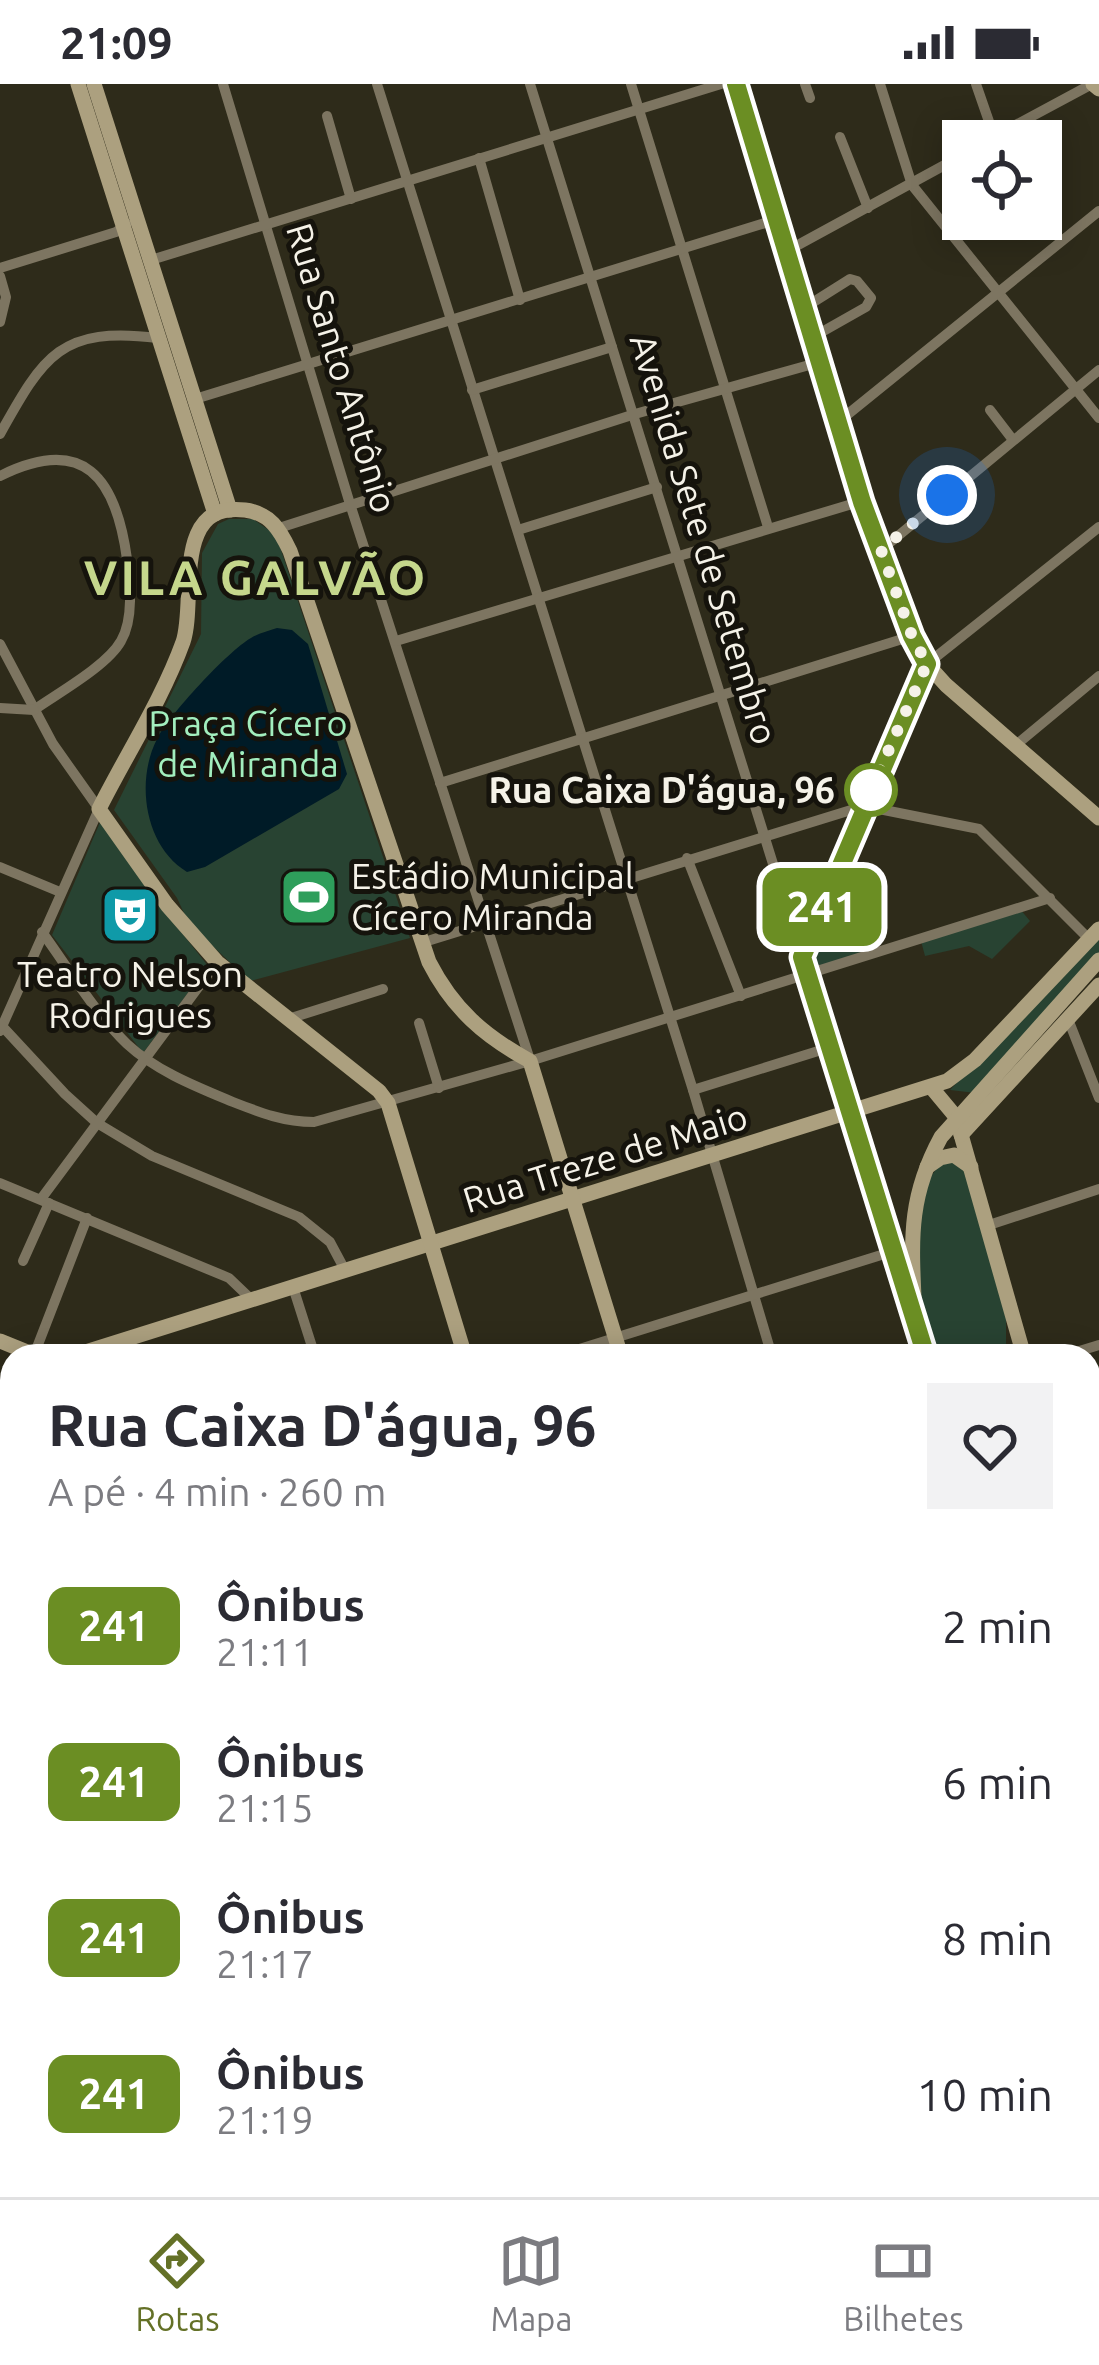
<!DOCTYPE html>
<html lang="pt">
<meta charset="utf-8">
<style>
:root{--surface:#fff;--page:#f2f2f3;--text:#2b2b33;--muted:#7c7c81;--line:#e1e1e2;--accent:#647127}
body{margin:0;font-family:Ubuntu,sans-serif;background:var(--page);color:var(--text);height:100vh;display:flex;flex-direction:column;font-size:45px;white-space:nowrap}
*{box-sizing:border-box;margin:0}
p{font-size:39px;color:var(--muted)}
.icon{flex:none;width:66px;height:66px;fill:none;stroke:currentColor;stroke-width:2;stroke-linecap:round;stroke-linejoin:round}
.map{position:relative;flex:1;overflow:hidden}
.side{position:absolute;left:0px;top:1260px;width:1101px;height:855px;display:flex;flex-direction:column;background:var(--surface);border-radius:36px 36px 0 0;box-shadow:0 6px 30px #0003}
.side>*{flex:none}
.badge{padding:0 24px;border-radius:18px;font-size:42px;line-height:78px}
.controls{position:absolute;left:942px;top:36px;display:grid;gap:24px}
.controls a{display:grid;place-items:center;width:120px;height:120px;border-radius:0px;background:var(--surface);box-shadow:0 6px 30px #0003;font-size:60px}
.you{position:absolute;width:60px;height:60px;margin:-30px;border:9px solid #fff;border-radius:50%;background:#1a73e8;box-shadow:0 0 0 18px #1a73e833}
.map>.badge{position:absolute;translate:-50% -50%;box-shadow:0 0 0 6px #fff}
.round{display:grid;place-items:center;flex:none;width:126px;height:126px;border-radius:0px;background:var(--page)}
.head{display:flex;align-items:center;justify-content:space-between;height:204px;padding:0 48px}
h1{font-size:57px;font-weight:700;line-height:90px}
ul{padding:0;list-style:none}
li{display:flex;align-items:center;gap:36px;height:156px;padding:0 48px}
li div{flex:1}
li b{display:block;font-size:45px}
li em{font-style:normal}
li .badge{min-width:132px;font-weight:700;text-align:center}
.status{display:flex;justify-content:space-between;align-items:center;height:84px;padding:0 60px;background:var(--surface);direction:ltr}
.status svg{height:33px;fill:currentColor}
.tabs{display:flex;justify-content:space-around;align-items:center;height:168px;border-top:3px solid var(--line);background:var(--surface);font-size:33px;color:var(--muted)}
.tabs a{display:grid;justify-items:center;gap:6px}
.tabs .current{color:var(--accent)}
.map>svg:first-child{display:block}
.green{fill:#284332}
.water{fill:#001b27}
.lines{fill:none;stroke-linecap:round;stroke-linejoin:round}
.river{stroke:#001b27;stroke-width:16}
.street{stroke:#7d7561;stroke-width:10}
.secondary{stroke:#aca07f;stroke-width:15}
.primary{stroke:#d0c096;stroke-width:16}
.highway{stroke:#f1deab;stroke-width:18}
.highway-bridge{stroke:#f1deab;stroke-width:18}
.line-casing{stroke:#fff;stroke-width:27}
.line{stroke:#6b8e23;stroke-width:18}
.walk{stroke:#f5f2e8;stroke-width:12;stroke-dasharray:0 21.6}
.stop-dot{fill:#fff;stroke:#6b8e23;stroke-width:6}
.labels{text-anchor:middle;stroke-width:10;stroke-linejoin:round;paint-order:stroke}
.street-label{font-size:36px;fill:#f5f2e8;stroke:#15130c}
.park-label{font-size:36px;fill:#a2eebe;stroke:#15130c}
.stop-label{font-size:36px;font-weight:bold;fill:#f5f2e8;stroke:#15130c;text-anchor:end}
.poi-label{font-size:36px;fill:#f5f2e8;stroke:#15130c;text-anchor:start}
.district-label{font-size:48px;font-weight:bold;letter-spacing:3px;fill:#c5d78c;stroke:#15130c}
</style>
<div class="status"><b>21:09</b><svg viewBox="0 0 49 12"><path d="M0 12V9h3v3zM5 12V6h3v6zM10 12V3h3v9zM15 12V0h3v12zM26 1h20v11H26zM47 4h2v5h-2z"/></svg></div>
<div class="map">
<svg width="1099" height="2113" viewBox="0 0 1099 2113">
<rect width="100%" height="100%" fill="#2e2b1a"/>
<!-- green -->
<g class="green">
<path d="M229,435H253L276,451L410,854L250,897L189,840L177,814L114,726L201,550L202,469L218,440Z"/>
<path d="M101,736L144,801L208,882L143,969L52,851Z"/>
<path d="M840,785L852,788L877,867L812,888L806,870Z"/>
<path d="M1020,825L1030,837L992,875L969,862L925,872L921,857Z"/>
<path d="M1099,847V874L976,1009L950,1006Z"/>
<path d="M948,1074L966,1086L1006,1218V1272H933C919,1221 898,1109 948,1074Z"/>
</g>
<!-- water -->
<path class="water" d="M277,544L292,546L308,560L347,690L339,705L205,783L187,788C145,763 135,698 157,655C169,631 228,567 251,554C258,549 269,547 277,544Z"/>
<g class="lines">
<!-- river -->
<g class="river">
<path d="M0,1346L12,1348"/>
<path d="M1089,1737L1099,1735"/>
<path d="M1033,2103L1037,2113"/>
</g>
<!-- street -->
<g class="street">
<path d="M223,0L350,420L530,976"/>
<path d="M377,0L693,1006L772,1272"/>
<path d="M530,0L802,873"/>
<path d="M631,0L768,443"/>
<path d="M805,0L810,14"/>
<path d="M880,0L912,101L1099,334"/>
<path d="M976,0L994,52"/>
<path d="M327,32L351,115"/>
<path d="M840,53L868,124"/>
<path d="M986,57L1092,0"/>
<path d="M479,74L520,216"/>
<path d="M787,167L963,71"/>
<path d="M151,176L721,0"/>
<path d="M0,184L116,148L127,140"/>
<path d="M0,192L6,213L0,238"/>
<path d="M804,224L850,195L857,197L871,214L866,223L813,253"/>
<path d="M472,306L612,263"/>
<path d="M195,315L778,135"/>
<path d="M990,326L1013,356"/>
<path d="M837,339L1099,127"/>
<path d="M0,350C44,271 61,242 158,254"/>
<path d="M0,392C84,350 116,394 127,475C130,500 134,535 121,557C107,582 58,609 34,626"/>
<path d="M279,444L635,330L820,278"/>
<path d="M518,446L657,403"/>
<path d="M881,466L1099,286"/>
<path d="M396,557L862,417"/>
<path d="M0,560L53,660L99,725L0,947"/>
<path d="M927,580L1099,443"/>
<path d="M0,624L34,626"/>
<path d="M1016,661L1099,592"/>
<path d="M440,699L912,552"/>
<path d="M687,774L741,912"/>
<path d="M0,783L60,808"/>
<path d="M42,848C69,885 94,928 127,960C156,987 197,1003 233,1018C261,1029 284,1038 314,1038L530,977L1050,814"/>
<path d="M421,859L864,722L979,745L1089,855"/>
<path d="M288,935L383,905"/>
<path d="M1068,935L1099,1014"/>
<path d="M419,939L439,1004"/>
<path d="M0,940L65,1010L97,1039L152,1072L299,1133L330,1158L345,1186"/>
<path d="M693,1006L831,963"/>
<path d="M0,1099L229,1194L251,1215"/>
<path d="M41,1115L217,878"/>
<path d="M989,1141L1099,1105"/>
<path d="M23,1177L49,1119"/>
<path d="M293,1203L315,1272"/>
<path d="M34,1271L87,1134"/>
<path d="M557,1272L894,1167"/>
<path d="M1063,1272L1099,1261"/>
<path d="M0,1364L12,1365"/>
<path d="M0,1486L12,1479"/>
<path d="M1089,1563L1099,1560"/>
<path d="M0,1845L12,1848"/>
<path d="M172,2103L178,2113"/>
<path d="M441,2103L447,2113"/>
<path d="M510,2103L516,2113"/>
<path d="M584,2103L587,2113"/>
<path d="M663,2103L666,2113"/>
<path d="M726,2103L732,2113"/>
<path d="M809,2103L810,2113"/>
<path d="M1002,2103L1005,2113"/>
<path d="M103,2113L107,2103"/>
<path d="M295,2113V2103"/>
</g>
<!-- secondary -->
<g class="secondary">
<path d="M78,0L215,430"/>
<path d="M94,0L230,426"/>
<path d="M736,0L841,351L912,552L927,580L946,601L1099,734"/>
<path d="M1093,0L1099,5"/>
<path d="M931,1003L956,1033L1024,1272"/>
<path d="M961,1051L1099,901"/>
<path d="M927,1083L940,1074L954,1071L971,1083"/>
<path d="M914,1213C911,1150 910,1110 941,1053L1099,876"/>
<path d="M0,1257L37,1272"/>
<path d="M73,1272L947,997L975,976L1099,845"/>
<path d="M465,1272L388,1019L379,1007L217,878L167,821L99,725C126,671 162,616 183,558C197,517 170,417 245,426C270,429 280,446 290,467L429,878C453,925 484,952 530,977L621,1272"/>
<path d="M926,1272L802,873L927,580"/>
<path d="M1089,1420L1099,1417"/>
<path d="M0,1525L12,1529"/>
<path d="M1089,1658L1099,1688"/>
<path d="M0,1789L12,1783"/>
<path d="M1089,1972L1099,1970"/>
<path d="M214,2113L215,2103"/>
</g>
<!-- primary -->
<g class="primary">
<path d="M1089,1700L1099,1704"/>
<path d="M1089,1767L1099,1795"/>
<path d="M1089,1894L1099,1901"/>
<path d="M1089,1982L1099,2010"/>
</g>
<!-- highway -->
<g class="highway">
<path d="M0,1568L12,1572"/>
<path d="M0,1592L12,1596"/>
</g>
<!-- highway-bridge -->
<g class="highway-bridge">
<path d="M1089,1857L1099,1858"/>
<path d="M1089,1881L1099,1883"/>
</g>
</g>
<g class="lines">
<defs>
<path id="line" d="M736,0L862,418L912,552L927,580L802,873L926,1272"/>
</defs>
<!-- line casing -->
<use href="#line" class="line-casing"/>
<!-- line -->
<use href="#line" class="line"/>
<!-- walk -->
<path class="walk" d="M871,706L927,580L912,552L881,466L947,411"/>
</g>
<!-- icons -->
<defs>
<symbol id="stadium-square" viewBox="-11 -11 22 22"><rect x="-9" y="-9" width="18" height="18" rx="4" fill="#2e9e5b" stroke="#15130c"/><path d="M0-5a6.5 5 0 1 0 0 10a6.5 5 0 1 0 0-10ZM-3.5-1.8h7v3.6h-7Z" fill="#fff"/></symbol>
<symbol id="theatre-square" viewBox="-11 -11 22 22"><rect x="-9" y="-9" width="18" height="18" rx="4" fill="#0f9aa8" stroke="#15130c"/><path d="M-5-5.5Q0-4 5-5.5V0Q5 5 0 6Q-5 5-5 0ZM-3.3-2.5H-1v1.5H-3.3ZM1-2.5H3.3v1.5H1ZM-2.8 1Q0 5.5 2.8 1Z" fill="#fff"/></symbol>
</defs>
<g fill-rule="evenodd">
<use href="#stadium-square" x="276" y="780" width="66" height="66"/>
<use href="#theatre-square" x="97" y="798" width="66" height="66"/>
</g>
<!-- markers -->
<circle class="stop-dot" cx="871" cy="706" r="24"/>
<g class="labels">
<!-- street labels -->
<g class="street-label">
<text transform="translate(342 284) rotate(73)" y="13">Rua Santo Antônio</text>
<text transform="translate(704 455) rotate(73)" y="13">Avenida Sete de Setembro</text>
<text transform="translate(605 1074) rotate(-17)" y="13">Rua Treze de Maio</text>
</g>
<!-- park labels -->
<g class="park-label">
<text x="248" y="652">Praça Cícero<tspan x="248" dy="41">de Miranda</tspan></text>
</g>
<!-- stop labels -->
<g class="stop-label">
<text x="835" y="719">Rua Caixa D'água, 96</text>
</g>
<!-- poi labels -->
<g class="poi-label">
<text x="351" y="805">Estádio Municipal<tspan x="351" dy="41">Cícero Miranda</tspan></text>
<text x="130" y="903" text-anchor="middle">Teatro Nelson<tspan x="130" dy="41">Rodrigues</tspan></text>
</g>
<!-- district labels -->
<g class="district-label">
<text x="256" y="511">VILA GALVÃO</text>
</g>
</g>
</svg>
<div class="controls">
<a><svg class="icon" aria-label="locate" viewBox="0 0 24 24"><circle cx="12" cy="12" r="6"/><path d="M12 2v4M12 18v4M2 12h4M18 12h4"/></svg></a>
</div>
<div class="you" style="left:947px;top:411px"></div>
<b class="badge" style="left:822px;top:823px;background:#6b8e23;color:#fff">241</b>
<section class="side">
<div class="head"><div><h1>Rua Caixa D'água, 96</h1><p>A pé · 4 min · 260 m</p></div><a class="round"><svg class="icon" aria-label="heart" viewBox="0 0 24 24"><path d="M12 20l-8-8c-3-5 5-10 8-4 3-6 11-1 8 4z"/></svg></a></div>
<ul>
<li><span class="badge" style="background:#6b8e23;color:#fff">241</span><div><b>Ônibus</b><p>21:11</p></div><em>2 min</em></li>
<li><span class="badge" style="background:#6b8e23;color:#fff">241</span><div><b>Ônibus</b><p>21:15</p></div><em>6 min</em></li>
<li><span class="badge" style="background:#6b8e23;color:#fff">241</span><div><b>Ônibus</b><p>21:17</p></div><em>8 min</em></li>
<li><span class="badge" style="background:#6b8e23;color:#fff">241</span><div><b>Ônibus</b><p>21:19</p></div><em>10 min</em></li>
</ul>
</section>
</div>
<nav class="tabs">
<a class="current"><svg class="icon" aria-label="directions" viewBox="0 0 24 24"><path d="M12 3l9 9-9 9-9-9zM9 14v-3h6M13 9l2 2-2 2"/></svg>Rotas</a>
<a><svg class="icon" aria-label="map" viewBox="0 0 24 24"><path d="M3 6l6-2 6 2 6-2v14l-6 2-6-2-6 2zM9 4v14M15 6v14"/></svg>Mapa</a>
<a><svg class="icon" aria-label="tickets" viewBox="0 0 24 24"><path d="M3 7h18v10H3zM15 7v10"/></svg>Bilhetes</a>
</nav>
